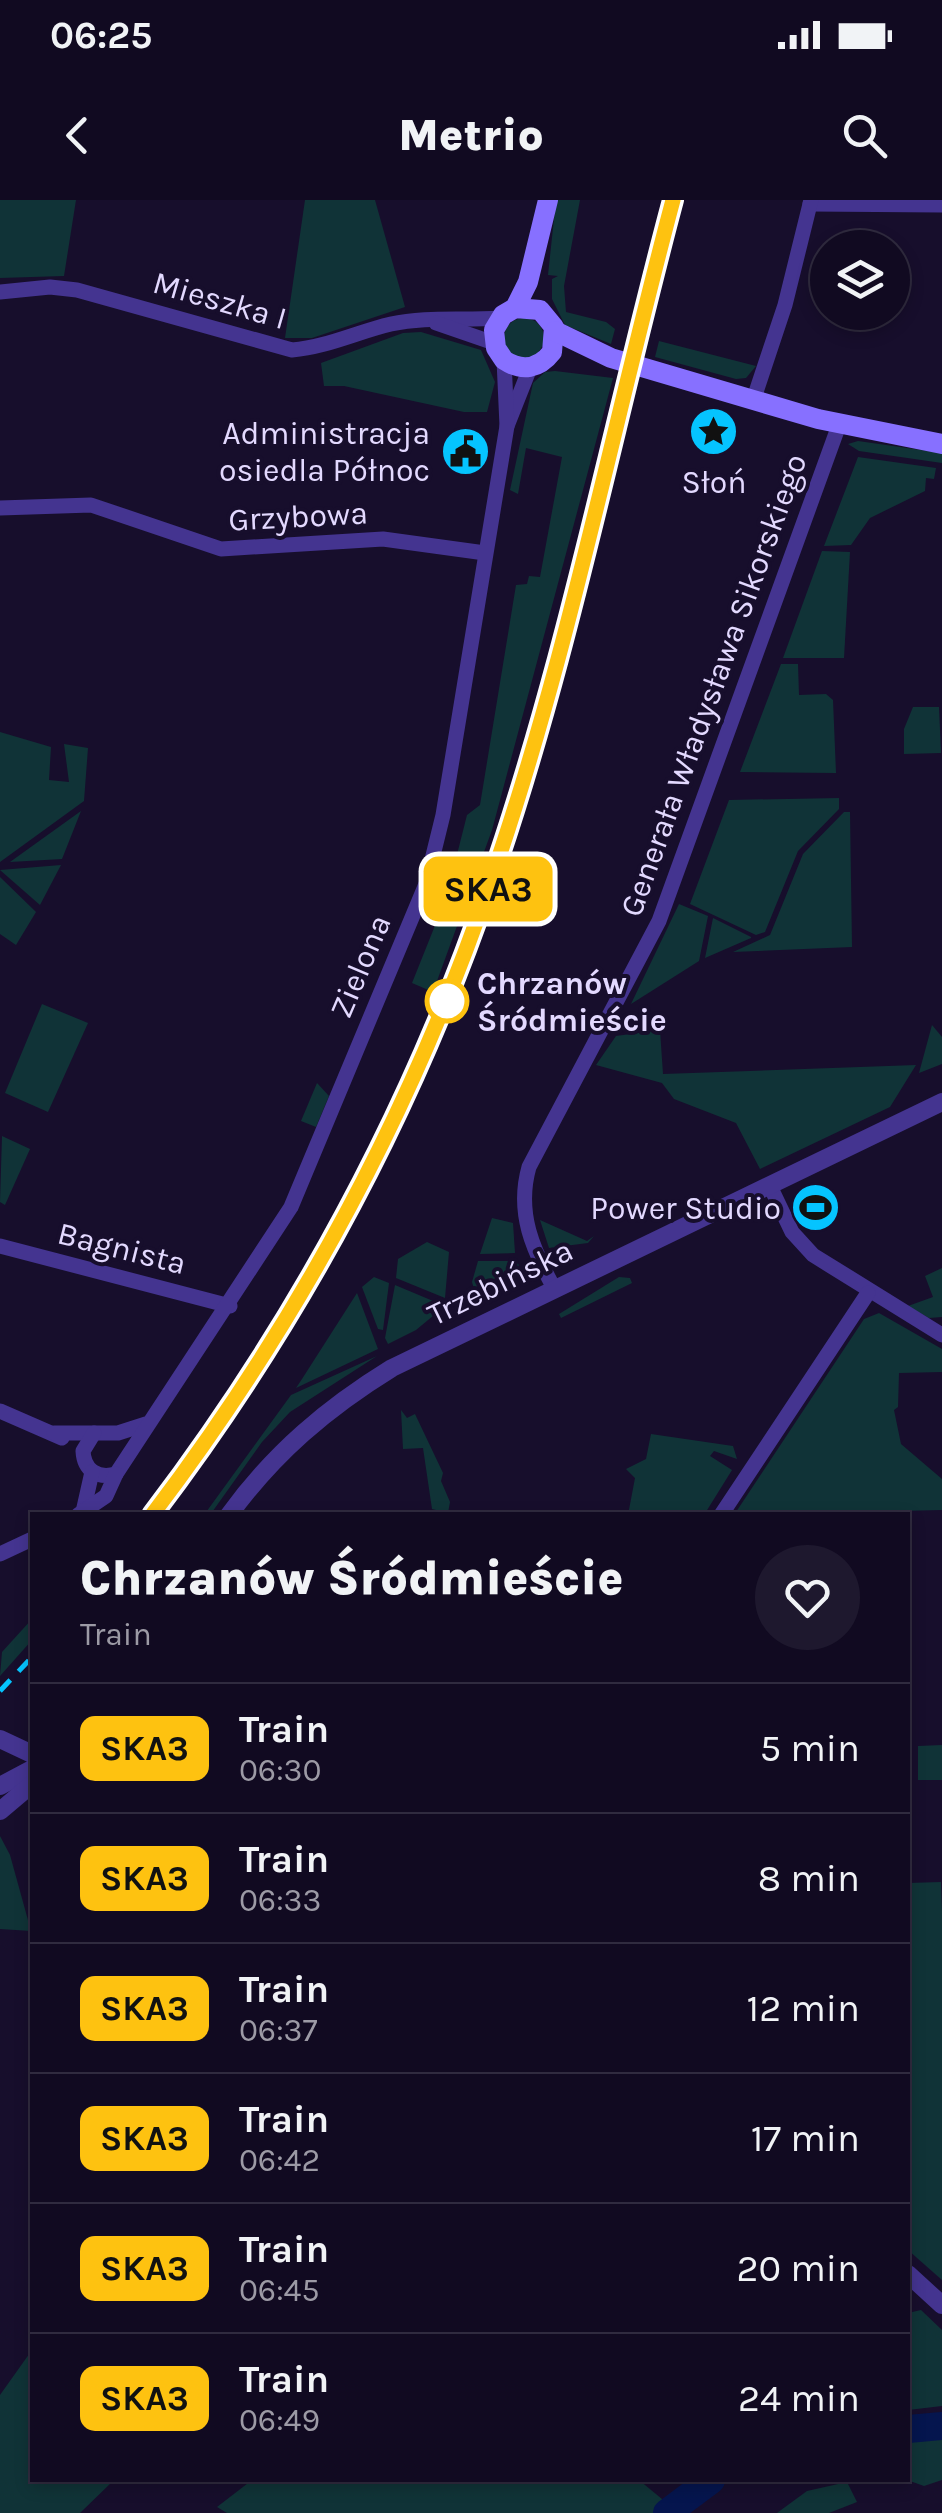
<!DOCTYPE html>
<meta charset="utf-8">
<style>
:root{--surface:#110a21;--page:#1e182e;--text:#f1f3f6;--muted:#9c9aa5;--line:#302b3f}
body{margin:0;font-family:Karla,sans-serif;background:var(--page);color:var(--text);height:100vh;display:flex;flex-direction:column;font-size:38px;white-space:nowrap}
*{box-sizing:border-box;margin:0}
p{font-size:32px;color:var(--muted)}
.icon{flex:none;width:55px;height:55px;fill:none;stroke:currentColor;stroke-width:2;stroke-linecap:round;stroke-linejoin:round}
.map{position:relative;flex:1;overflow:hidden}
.side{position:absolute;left:30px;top:1312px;width:880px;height:970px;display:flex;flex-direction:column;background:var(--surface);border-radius:0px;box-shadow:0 5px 15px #0003,0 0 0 2px var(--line)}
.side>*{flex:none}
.badge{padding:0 20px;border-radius:15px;font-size:35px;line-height:65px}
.controls{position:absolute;left:810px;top:30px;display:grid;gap:20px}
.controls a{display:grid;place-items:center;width:100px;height:100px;border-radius:50%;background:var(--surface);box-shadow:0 5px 15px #0003,0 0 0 2px var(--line);font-size:50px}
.map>.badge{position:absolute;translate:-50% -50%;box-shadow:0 0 0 5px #fff}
.round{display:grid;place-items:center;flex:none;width:105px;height:105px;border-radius:52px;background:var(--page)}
.summary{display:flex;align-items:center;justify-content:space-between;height:170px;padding:0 50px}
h1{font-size:48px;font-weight:800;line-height:75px}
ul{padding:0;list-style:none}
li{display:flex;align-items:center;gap:30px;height:130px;padding:0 50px;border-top:2px solid var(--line)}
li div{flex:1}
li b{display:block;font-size:38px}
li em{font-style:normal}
li .badge{min-width:110px;font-weight:700;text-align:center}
.status{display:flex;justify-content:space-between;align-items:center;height:70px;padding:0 50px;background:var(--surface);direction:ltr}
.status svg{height:28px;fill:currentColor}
header{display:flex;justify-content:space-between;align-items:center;height:130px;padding:0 50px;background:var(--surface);font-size:45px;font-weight:800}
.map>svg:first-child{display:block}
.green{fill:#103337}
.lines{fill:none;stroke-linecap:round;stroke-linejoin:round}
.river{stroke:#05154e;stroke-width:28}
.minor{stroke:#443490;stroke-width:15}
.tertiary{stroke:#443490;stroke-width:18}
.secondary{stroke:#8770ff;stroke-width:20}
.rail{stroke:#05c4ff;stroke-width:5;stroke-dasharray:15 12;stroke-linecap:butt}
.line-casing{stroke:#fff;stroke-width:22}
.line{stroke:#fec210;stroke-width:15}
.stop-dot{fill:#fff;stroke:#fec210;stroke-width:5}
.labels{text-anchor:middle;stroke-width:8;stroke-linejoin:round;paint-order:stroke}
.street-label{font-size:32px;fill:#e3d9ff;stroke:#170e2c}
.poi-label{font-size:32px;fill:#e3d9ff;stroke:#170e2c;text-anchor:end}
.stop-label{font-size:32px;font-weight:bold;fill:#e3d9ff;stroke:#170e2c;text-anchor:start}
</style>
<div class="status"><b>06:25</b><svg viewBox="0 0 49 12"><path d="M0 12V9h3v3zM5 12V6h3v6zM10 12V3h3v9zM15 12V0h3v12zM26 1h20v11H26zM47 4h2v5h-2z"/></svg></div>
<header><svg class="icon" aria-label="back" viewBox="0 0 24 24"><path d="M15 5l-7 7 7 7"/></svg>Metrio<svg class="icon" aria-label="search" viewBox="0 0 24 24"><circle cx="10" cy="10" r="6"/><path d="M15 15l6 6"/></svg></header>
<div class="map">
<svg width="942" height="2313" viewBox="0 0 942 2313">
<rect width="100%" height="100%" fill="#170e2c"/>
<!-- green -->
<g class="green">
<path d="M0,0H76L64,76L0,78Z"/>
<path d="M305,0H375L405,107L312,138H285Z"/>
<path d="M556,0H580L564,86L566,112L606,122L615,129L611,144L565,125L552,99V79L558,76L548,75Z"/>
<circle cx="524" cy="138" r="20"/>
<path d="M421,132L481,150L495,182L487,212H464L344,186H324L321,163L403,133Z"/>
<path d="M659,141L756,166L746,178L736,179L655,157Z"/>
<path d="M555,171L613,178L492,630L433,792L412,783L446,698L467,615L480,605L516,385L527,384L529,376L540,377L562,257L526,248L518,294L510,290L533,183L545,172Z"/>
<path d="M858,241L942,253V263L859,251L848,244Z"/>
<path d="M858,257L936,268L934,279L926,278L925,291L870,318L851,345L824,346Z"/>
<path d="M822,351L850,352L844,458H783Z"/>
<path d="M781,464H798L799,495L826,494L833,500L836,573L740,572Z"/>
<path d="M913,507H939L941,553L904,554V529Z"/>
<path d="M0,532L51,547L49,580L69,582L64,544L88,548L84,601L0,662Z"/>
<path d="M839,598V609L798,651L765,732L756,735L690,704L729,600Z"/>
<path d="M81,611L62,659L10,662Z"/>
<path d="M844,612H850L852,747L733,752L770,735L803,654Z"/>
<path d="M61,665L40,705L0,670Z"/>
<path d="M0,677L36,712L16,745L0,734Z"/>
<path d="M679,704L708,716L699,761L631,804Z"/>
<path d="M713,718L751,737V738L705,758Z"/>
<path d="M42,804L88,823L48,912L5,893Z"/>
<path d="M932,825L942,837V864L919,873Z"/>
<path d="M660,830L663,874L916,865L890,907L760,969L736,923L674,899L662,883L596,865L616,836Z"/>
<path d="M317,883L329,896L316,927L301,921Z"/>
<path d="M2,936L30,949L5,1005L0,1002Z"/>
<path d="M492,1018L513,1023L515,1053L480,1054Z"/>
<path d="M540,1020L587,1041L594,1036L588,1043L549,1048Z"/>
<path d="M427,1042L449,1052L445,1098L396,1078L398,1059Z"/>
<path d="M478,1061H517L521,1071L476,1096L472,1082Z"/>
<path d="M942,1068V1117L929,1118L908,1106L933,1097L925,1076Z"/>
<path d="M374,1077L389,1083L383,1130L378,1129L362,1087Z"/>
<path d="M619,1077L630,1078L632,1083L561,1118L559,1114Z"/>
<path d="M395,1085L445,1106L416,1130L388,1144L385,1138Z"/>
<path d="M357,1093L378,1149L296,1188L302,1179Z"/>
<path d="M879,1113L942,1149V1172L899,1173L898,1207L894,1210L901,1244L942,1279V1310L734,1315L864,1119Z"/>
<path d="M377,1156L290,1212L262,1242L210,1315H204L291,1195Z"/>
<path d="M401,1210L407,1218L415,1214L443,1273L441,1281L450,1302L448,1313L432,1309L423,1248L403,1249Z"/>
<path d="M651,1234L733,1246L737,1259L714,1251L710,1256L732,1270L704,1315H628L635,1278L626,1269L646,1259Z"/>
<path d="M32,1419V1440L0,1476L2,1452Z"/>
<path d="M942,1545V1580H918V1546Z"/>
<path d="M0,1636L10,1655L31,1731L0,1729Z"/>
<path d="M941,1682L942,1711V2080L908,2050V1683Z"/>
<path d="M921,2110L942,2130V2206L908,2210V2113Z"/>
<path d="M32,2150V2280H114L80,2313H0V2195Z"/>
<path d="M942,2236V2280L924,2286L907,2280L908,2239Z"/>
<path d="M252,2280H639L668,2304L657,2313H227L217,2307Z"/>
<path d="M847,2282L857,2302L829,2313H777L807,2291Z"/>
</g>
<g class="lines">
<!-- river -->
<g class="river">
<path d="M908,2229L942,2226"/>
<path d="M667,2313L711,2280"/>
</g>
<!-- minor -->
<g class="minor">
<path d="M810,4L942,5"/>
<path d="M0,92L50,87L77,90L292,150C327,147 357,132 391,124C427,116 463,121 500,118"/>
<path d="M436,123L494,143"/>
<path d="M754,198L785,105L811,0"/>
<path d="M507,226L530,168"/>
<path d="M0,308L91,305L221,349L383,339L485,353"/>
<path d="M770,986L792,1032L813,1055L942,1135"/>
<path d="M0,1046L230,1106"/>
<path d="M555,1090C533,1050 516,1013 529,967L659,721L839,225"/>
<path d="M0,1211L62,1238"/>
<path d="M54,1233H118L146,1224"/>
<path d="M94,1233L83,1251C84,1270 97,1279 116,1274L291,1007L426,684L443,615L507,226L504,160"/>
<path d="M83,1312L92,1272"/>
<path d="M78,1315L106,1296L116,1274"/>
<path d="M721,1315L868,1093"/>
<path d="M0,1354L32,1339"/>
</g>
<!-- tertiary -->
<g class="tertiary">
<path d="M229,1315C274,1253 327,1208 392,1168L942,902"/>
<path d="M0,1539L32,1554"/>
<path d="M0,1586L32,1569"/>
<path d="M0,1611L32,1584"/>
<path d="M908,2074L942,2105"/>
</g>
<!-- secondary -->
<g class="secondary">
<path d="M515,108L540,110L554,127L552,152C539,169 522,172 504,160L496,148L494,130L503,115L515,108L528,82L548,0"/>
<path d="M555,131L611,158L818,219L942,244"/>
</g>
<!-- rail -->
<g class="rail">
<path d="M152,1315C297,1124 411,913 489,686C567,463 613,228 673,0"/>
<path d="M0,1491L32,1457"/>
</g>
</g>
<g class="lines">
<defs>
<path id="line" d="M152,1315C297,1124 411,913 489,686C567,463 612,228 673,0"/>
</defs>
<!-- line casing -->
<use href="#line" class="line-casing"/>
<!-- line -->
<use href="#line" class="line"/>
</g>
<!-- icons -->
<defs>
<symbol id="sight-disc" viewBox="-11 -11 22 22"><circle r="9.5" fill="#05c4ff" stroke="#170e2c"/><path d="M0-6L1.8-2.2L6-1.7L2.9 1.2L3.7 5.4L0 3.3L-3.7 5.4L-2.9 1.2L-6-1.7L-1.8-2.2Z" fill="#111"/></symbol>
<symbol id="civic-disc" viewBox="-11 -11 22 22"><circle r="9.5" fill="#05c4ff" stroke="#170e2c"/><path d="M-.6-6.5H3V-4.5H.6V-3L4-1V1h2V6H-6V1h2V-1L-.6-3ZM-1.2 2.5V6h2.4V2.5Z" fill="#111"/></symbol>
<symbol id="stadium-disc" viewBox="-11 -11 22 22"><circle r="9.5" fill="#05c4ff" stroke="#170e2c"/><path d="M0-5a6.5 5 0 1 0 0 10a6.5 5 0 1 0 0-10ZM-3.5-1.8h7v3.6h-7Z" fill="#111"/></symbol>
</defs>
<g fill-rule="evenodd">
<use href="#sight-disc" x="686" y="204" width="55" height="55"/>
<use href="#civic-disc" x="438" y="224" width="55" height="55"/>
<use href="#stadium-disc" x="788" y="980" width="55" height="55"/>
</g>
<!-- markers -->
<circle class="stop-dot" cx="447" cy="801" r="20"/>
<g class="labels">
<!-- street labels -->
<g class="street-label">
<text transform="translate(220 100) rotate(16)" y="11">Mieszka I</text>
<text transform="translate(298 316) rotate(-3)" y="11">Grzybowa</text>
<text transform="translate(713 485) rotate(-70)" y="11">Generała Władysława Sikorskiego</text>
<text transform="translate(360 766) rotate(-67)" y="11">Zielona</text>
<text transform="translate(122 1048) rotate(14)" y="11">Bagnista</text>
<text transform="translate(500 1082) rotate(-26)" y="11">Trzebińska</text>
</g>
<!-- poi labels -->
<g class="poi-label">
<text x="430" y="244">Administracja<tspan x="430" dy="37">osiedla Północ</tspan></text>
<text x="714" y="293" text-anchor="middle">Słoń</text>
<text x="781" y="1019">Power Studio</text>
</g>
<!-- stop labels -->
<g class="stop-label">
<text x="477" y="794">Chrzanów<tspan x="477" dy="37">Śródmieście</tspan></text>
</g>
</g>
</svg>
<div class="controls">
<a><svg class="icon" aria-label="layers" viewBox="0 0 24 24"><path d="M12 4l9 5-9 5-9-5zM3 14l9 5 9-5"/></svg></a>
</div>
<b class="badge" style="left:488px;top:689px;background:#fec210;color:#111">SKA3</b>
<section class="side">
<div class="summary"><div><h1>Chrzanów Śródmieście</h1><p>Train</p></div><a class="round"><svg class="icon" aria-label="heart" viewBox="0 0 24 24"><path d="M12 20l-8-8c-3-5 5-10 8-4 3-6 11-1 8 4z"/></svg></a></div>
<ul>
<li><span class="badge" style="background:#fec210;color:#111">SKA3</span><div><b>Train</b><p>06:30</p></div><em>5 min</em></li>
<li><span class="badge" style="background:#fec210;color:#111">SKA3</span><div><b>Train</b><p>06:33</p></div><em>8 min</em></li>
<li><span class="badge" style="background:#fec210;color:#111">SKA3</span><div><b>Train</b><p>06:37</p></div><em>12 min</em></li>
<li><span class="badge" style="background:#fec210;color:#111">SKA3</span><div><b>Train</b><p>06:42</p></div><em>17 min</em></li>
<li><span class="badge" style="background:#fec210;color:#111">SKA3</span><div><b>Train</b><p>06:45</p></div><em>20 min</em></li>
<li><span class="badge" style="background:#fec210;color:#111">SKA3</span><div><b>Train</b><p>06:49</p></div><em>24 min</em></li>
</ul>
</section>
</div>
